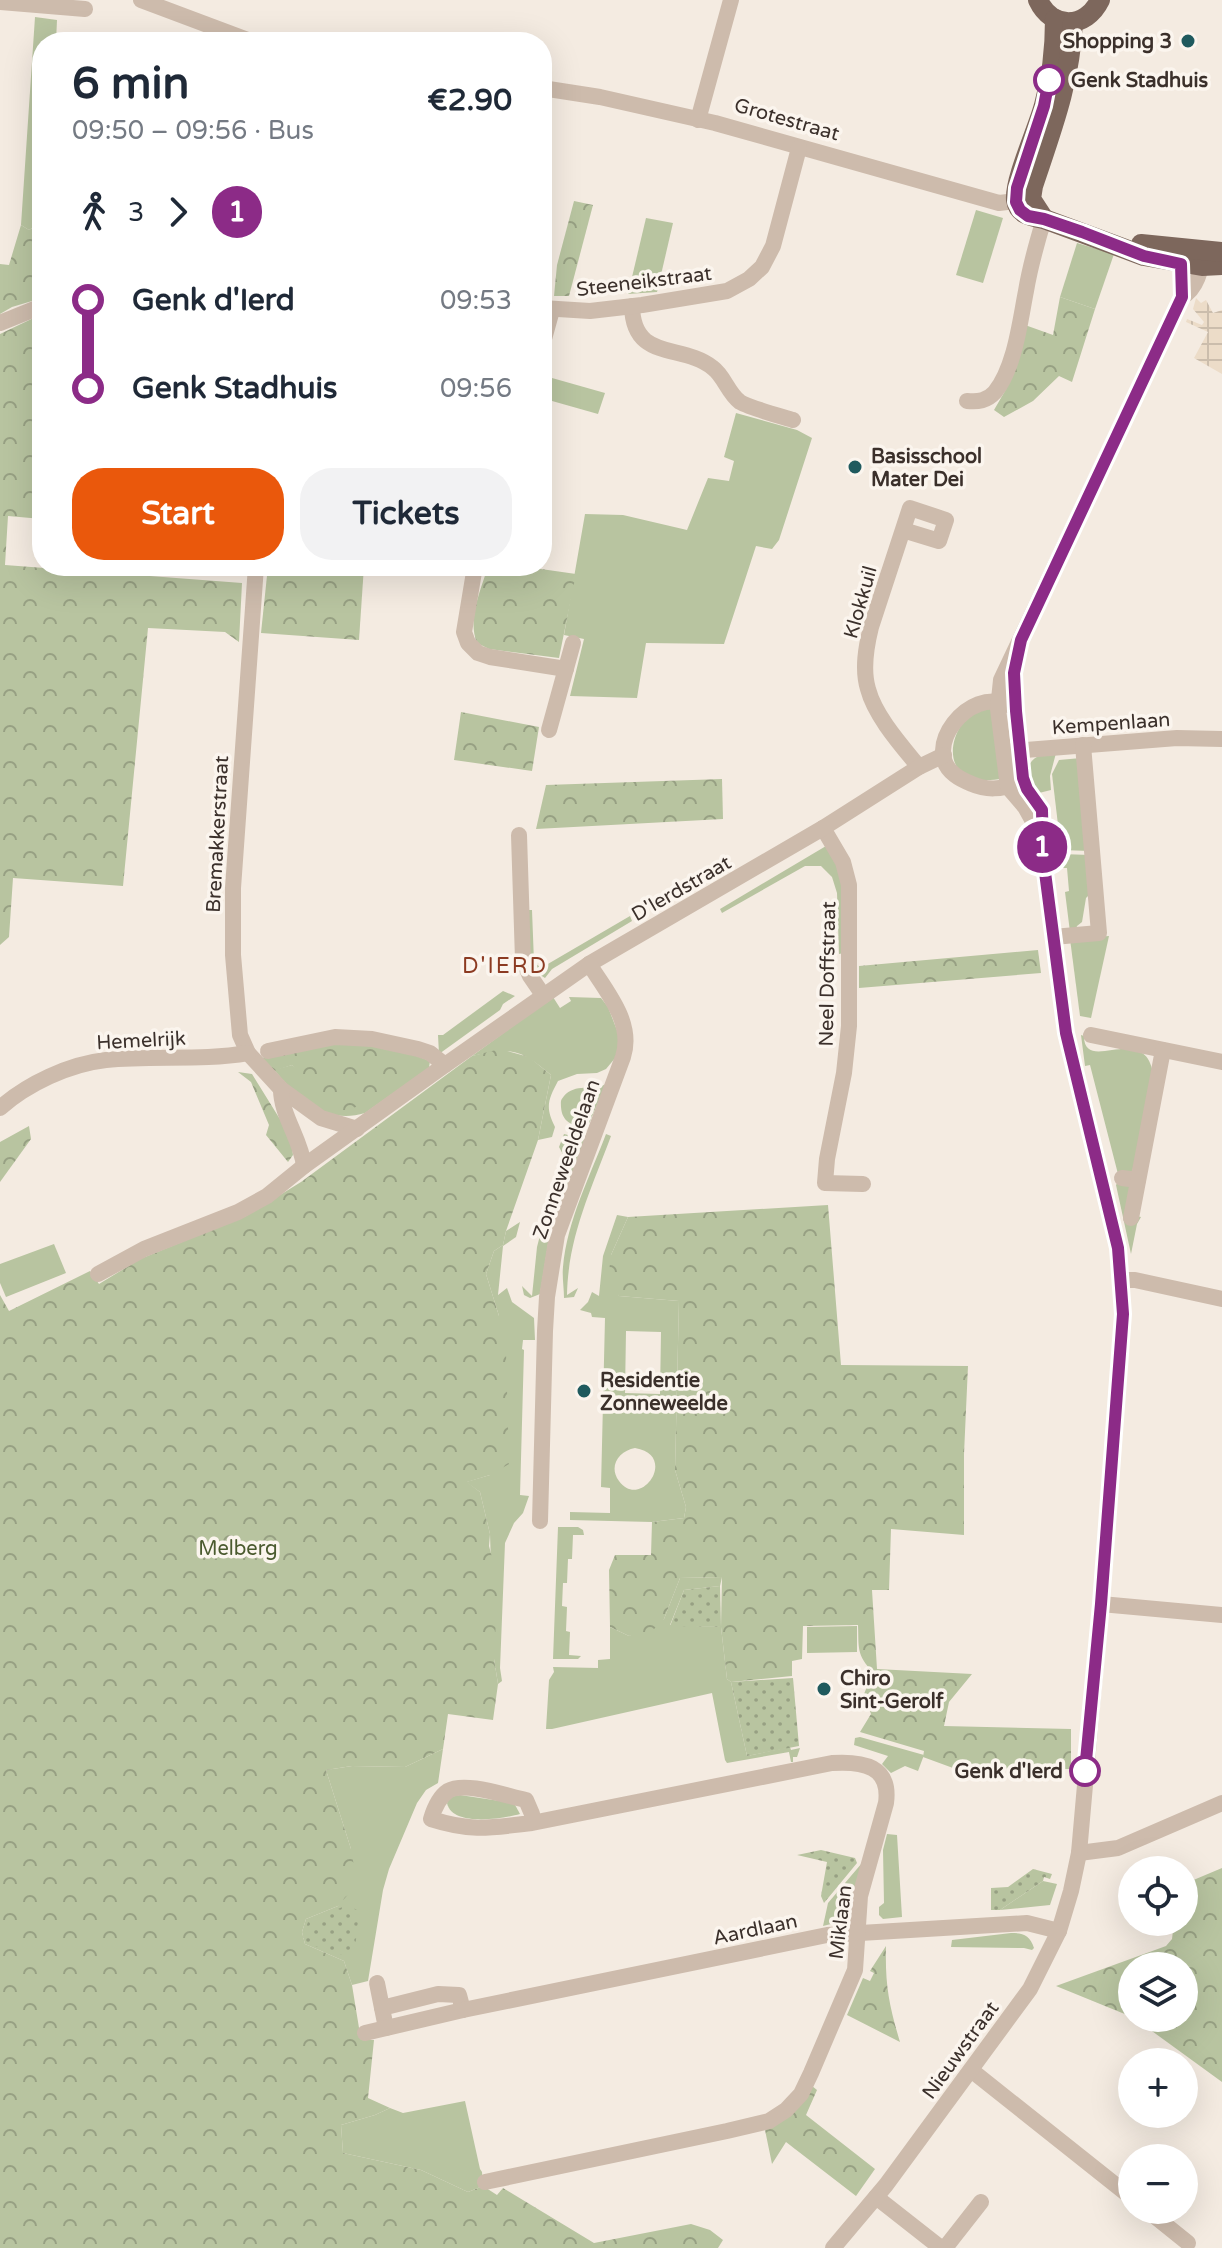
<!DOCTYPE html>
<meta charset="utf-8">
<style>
:root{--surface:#fff;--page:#f2f2f3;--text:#1f2937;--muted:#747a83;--accent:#ea580c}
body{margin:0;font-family:"Varela Round",sans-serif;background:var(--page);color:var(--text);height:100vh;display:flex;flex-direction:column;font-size:30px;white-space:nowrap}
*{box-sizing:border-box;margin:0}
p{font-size:26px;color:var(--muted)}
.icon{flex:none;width:44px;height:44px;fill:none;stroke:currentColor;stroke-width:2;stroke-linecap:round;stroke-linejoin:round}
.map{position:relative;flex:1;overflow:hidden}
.sheet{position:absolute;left:32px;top:32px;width:520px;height:544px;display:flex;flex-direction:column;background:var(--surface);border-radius:32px;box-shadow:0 8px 32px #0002}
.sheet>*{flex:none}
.badge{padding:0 16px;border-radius:26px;font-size:28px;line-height:52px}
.tools{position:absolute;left:1118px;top:1856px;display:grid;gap:16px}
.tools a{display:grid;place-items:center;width:80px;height:80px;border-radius:50%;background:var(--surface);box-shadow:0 8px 32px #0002;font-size:40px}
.map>.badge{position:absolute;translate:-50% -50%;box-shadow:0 0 0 4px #fff}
.legs{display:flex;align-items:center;gap:12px;height:88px;padding:0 40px;font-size:26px}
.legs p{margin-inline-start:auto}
.headline{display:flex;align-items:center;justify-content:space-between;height:136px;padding:0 40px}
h1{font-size:44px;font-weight:700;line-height:60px}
.button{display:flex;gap:16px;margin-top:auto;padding:16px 40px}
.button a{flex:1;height:92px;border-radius:32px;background:var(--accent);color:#fff;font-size:32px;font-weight:700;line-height:92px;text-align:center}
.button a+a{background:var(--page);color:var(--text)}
ul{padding:0 40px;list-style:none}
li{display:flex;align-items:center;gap:28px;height:88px;font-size:30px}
li i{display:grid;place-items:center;width:12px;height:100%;margin:0 10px;background:currentColor}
li i::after{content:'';width:20px;height:20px;margin:-10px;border:6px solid;border-radius:50%;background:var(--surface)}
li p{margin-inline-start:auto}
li:first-child i{background:linear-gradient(#0000 50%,currentColor 0)}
li:last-child i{background:linear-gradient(currentColor 50%,#0000 0)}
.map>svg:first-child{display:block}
.grass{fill:#b8c4a0;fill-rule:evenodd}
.forest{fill:url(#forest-crowns)}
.park{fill:url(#park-dots)}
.plaza{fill:url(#plaza-grid)}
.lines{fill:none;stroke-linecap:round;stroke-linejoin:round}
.minor{stroke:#cdbbac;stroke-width:16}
.major{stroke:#7d675c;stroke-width:20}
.line-1-casing{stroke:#fff;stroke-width:18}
.line-1{stroke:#8c2b87;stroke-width:12}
.poi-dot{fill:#1f5a5e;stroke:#fbf5ee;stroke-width:3}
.stop-1-dot{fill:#fff;stroke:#8c2b87;stroke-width:4}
.labels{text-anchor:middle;stroke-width:7;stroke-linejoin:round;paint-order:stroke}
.poi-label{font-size:20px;font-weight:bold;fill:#3b302b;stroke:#fbf5ee;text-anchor:start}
.stop-label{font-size:20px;font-weight:bold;fill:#3b302b;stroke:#fbf5ee;text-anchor:start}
.street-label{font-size:20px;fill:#3b302b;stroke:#fbf5ee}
.park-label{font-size:20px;fill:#4a5a2e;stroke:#fbf5ee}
.neighbourhood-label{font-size:22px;letter-spacing:2px;fill:#8c3b22;stroke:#fbf5ee}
</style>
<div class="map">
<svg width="1222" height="2248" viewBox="0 0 1222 2248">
<defs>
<pattern id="forest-crowns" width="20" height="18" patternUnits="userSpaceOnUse" patternTransform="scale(2)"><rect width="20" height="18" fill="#b8c4a0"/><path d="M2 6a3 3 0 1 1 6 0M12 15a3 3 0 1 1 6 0" fill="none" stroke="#97a083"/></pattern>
<pattern id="park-dots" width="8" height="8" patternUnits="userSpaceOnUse" patternTransform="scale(2)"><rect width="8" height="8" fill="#b8c4a0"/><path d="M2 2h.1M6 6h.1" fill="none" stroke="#97a083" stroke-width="1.8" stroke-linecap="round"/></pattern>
<pattern id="plaza-grid" width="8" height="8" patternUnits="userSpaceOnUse" patternTransform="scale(2)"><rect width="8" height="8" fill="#ecdcc8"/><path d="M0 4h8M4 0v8" fill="none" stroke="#cbbdac"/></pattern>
</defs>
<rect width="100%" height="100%" fill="#f4ebe1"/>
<!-- grass -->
<g class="grass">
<path d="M35,17L57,20L56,42H42V222L29,230L21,225Z"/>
<path d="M976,210L1003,218L983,283L956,275Z"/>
<path d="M646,218L673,223L657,292L628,294Z"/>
<path d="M1077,243L1114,254L1095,309L1060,297Z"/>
<path d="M552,378L605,393L598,414L545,399Z"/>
<path d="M736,413L797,430L812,438L779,540L772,549L756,546L724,644L646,643L637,698L570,696L584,639L564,635L585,514L623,515L687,530L708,478L729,481L734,461L724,457Z"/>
<path d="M996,708L1002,779C991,780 975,782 965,775C942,761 955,721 977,711C982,709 990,709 996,708Z"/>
<path d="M1056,753L1050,776L1051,790L1035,794L1027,769C1033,755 1042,754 1056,753Z"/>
<path d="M1081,758L1090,851L1061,850L1052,774L1059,760Z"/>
<path d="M826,846C849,876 843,917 844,953L839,954L837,893L832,877L821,866H805L722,913L720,909Z"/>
<path d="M1061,854L1090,855V894L1086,898L1082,922L1077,926L1075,932H1070L1065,892L1069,891L1067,868H1063Z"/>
<path d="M526,910H532L534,962L541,968L630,916L632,921L552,969L545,978L534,971L528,963Z"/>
<path d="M1109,936L1091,1018L1080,1016L1070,939Z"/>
<path d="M503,991L515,996L503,1004L500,1010L439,1054L438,1035H443Z"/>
<path d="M553,997L560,1008L571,1001L569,997L601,998L608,1007L620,1038L616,1057L606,1069L597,1073L577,1074L558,1081C548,1100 545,1107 555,1127L552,1137L538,1140L551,1075C520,1049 512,1047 472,1056Z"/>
<path d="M1081,1035L1084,1036C1084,1075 1144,1021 1153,1073L1134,1166L1128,1181L1136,1216L1141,1217L1137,1224L1131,1254L1116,1185L1119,1180L1118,1174L1090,1065L1085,1066Z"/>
<path d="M390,1046L430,1061L429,1068L365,1113C325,1125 299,1098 274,1070L292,1065L296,1068Z"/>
<path d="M606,1084L588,1126C574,1127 562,1123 561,1107C561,1101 560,1101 564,1096C575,1083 592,1091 606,1084Z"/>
<path d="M564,1134L585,1139L549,1238L540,1294L530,1298L524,1295L522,1286L532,1296L537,1247L545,1216L566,1160L559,1147Z"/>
<path d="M606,1134L611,1136C591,1190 568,1237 567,1295L578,1288L574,1297L564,1298C564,1288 562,1277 563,1267C567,1221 590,1176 606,1134Z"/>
<path d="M617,1215L628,1217L611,1255L619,1296L679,1301L675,1470L686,1507L684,1518L652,1522L570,1520V1512L610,1513V1488L601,1487L605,1318L592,1317L591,1313L580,1310L588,1302L592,1292L599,1296L603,1256ZM626,1331L661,1332L660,1394L625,1393ZM635,1448C679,1455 641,1511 619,1481C608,1466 619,1451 635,1448Z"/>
<path d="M520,1222L516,1237L503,1246L498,1295L507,1288L512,1302L534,1318L535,1340H523L522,1349L524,1350L520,1495L529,1496L523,1513L514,1523L505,1543L500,1668L502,1681L498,1684L494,1659L490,1534L480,1492L466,1482L490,1475L499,1316L486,1274L494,1251L503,1245L506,1231Z"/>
<path d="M54,1244L66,1273L6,1297L0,1283V1264Z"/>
<path d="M558,1527H578L583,1530L584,1535H573L572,1559H568L567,1583H563L562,1606L567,1607L566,1631L570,1632L569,1655L581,1656L578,1659H553Z"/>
<path d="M722,1577L720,1586L684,1590L670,1625L721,1627L727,1679L731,1682L747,1756L790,1747L791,1750L800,1748L797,1757H793V1762H791L789,1752L727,1763L725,1760L712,1693L552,1729H546L549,1680L554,1672L553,1667L598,1668V1660L610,1659V1627L629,1636L664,1619L680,1578Z"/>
<path d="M857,1626V1652L807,1653V1627Z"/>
<path d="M860,1737L924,1755L918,1771L905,1766L891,1773L882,1764L888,1756L854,1745L855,1738Z"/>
<path d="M443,1749L438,1783L426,1790L417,1803L389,1869L383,1890L368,1981L352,1985L344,1961L305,1944L302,1932L306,1919L338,1906L351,1849L326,1770L352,1766L405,1767Z"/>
<path d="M460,1795L514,1803L520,1814C502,1819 452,1827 447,1803L450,1797Z"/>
<path d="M887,1834L897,1835L902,1917L883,1919L879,1915V1907L884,1903L883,1850Z"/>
<path d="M862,1863L848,1918L844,1917L839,1922L823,1926L828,1903Z"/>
<path d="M1043,1881L1057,1884L1050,1905L1000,1910Z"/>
<path d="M1011,1933C1023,1933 1030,1935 1034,1948L1032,1950L1024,1948L951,1947L952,1940Z"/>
<path d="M465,2101L480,2169L482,2172L483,2186L468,2192L421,2170L343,2153L341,2125L375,2115L390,2108L403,2113Z"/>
</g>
<!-- forest -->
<g class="forest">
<path d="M574,201L593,205L569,296H554L557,265Z"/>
<path d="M42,222V298L12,307L0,314V264L9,265L21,225L29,230Z"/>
<path d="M1060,297L1095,309L1072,382L1059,376L1033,401L1004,417L994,410L1005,391L1025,325L1053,335Z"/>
<path d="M42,314V519L8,516L5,565L242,583L239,642L225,632L148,628L123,886L13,878L9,937L0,945V334Z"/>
<path d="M268,566H364L359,640L261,633Z"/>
<path d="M488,566H520L576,574L559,658L489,649L477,643C467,619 481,590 488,566Z"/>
<path d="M461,712L539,727L532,771L454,760Z"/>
<path d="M722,779L723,819L536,829L546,785Z"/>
<path d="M1038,950L1041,973L859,988V966Z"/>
<path d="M335,1040L390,1046L409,1066C393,1079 361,1113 340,1110C322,1108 305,1092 291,1081L296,1069L292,1065L274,1071L262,1060L265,1055Z"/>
<path d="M500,1049L529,1057L551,1075L538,1140L506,1231L503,1245L494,1251L486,1274L499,1316L506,1352L509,1464L490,1475L467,1482L480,1492L490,1534L489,1546L498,1580L494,1659L498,1684L493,1720L448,1714L443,1749L405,1767L352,1766L326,1770L351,1849L357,1884L338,1906L306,1919L302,1932L305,1944L344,1961L352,1985L361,2040H374L368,2098L390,2108L375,2115L341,2125L343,2153L421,2170L468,2192L483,2186L497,2195L503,2188L594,2243L691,2224L710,2230L723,2240L718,2248H0V1295L9,1311L90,1271L99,1284L140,1259L246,1216L301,1182L472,1056Z"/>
<path d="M238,1072L252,1074L291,1137L293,1155L288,1162L266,1135L269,1125L251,1082Z"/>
<path d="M29,1126L31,1139L0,1182V1142Z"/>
<path d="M828,1205L841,1365L968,1366L964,1454V1535L891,1529L889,1590H872L877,1669L972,1674L949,1702L944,1726L1071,1729V1769L953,1768L923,1757L924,1751L860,1732L871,1714L864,1694L873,1672C856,1655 859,1647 858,1625L803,1626L802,1659L792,1661V1676L731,1682L727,1679L721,1627L722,1577L680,1578L664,1619L653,1630L629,1636L610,1627L609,1570L615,1555H651L652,1522L684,1518L686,1507L675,1470L679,1301L619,1296L608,1280L611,1255L628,1217Z"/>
<path d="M1222,1868V2082L1134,2018H1184V1966H1132V2017L1056,1986L1166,1946L1172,1939L1174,1922H1184V1884Z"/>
<path d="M886,1946C885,1985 889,2005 900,2042L847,2015L863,1978L870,1981L874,1973L870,1971Z"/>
<path d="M812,2086L817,2090L806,2115L875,2169L856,2196L786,2142L772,2164L765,2130Z"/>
</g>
<!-- park -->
<g class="park">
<path d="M720,1586L721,1627L670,1626L684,1590Z"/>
<path d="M793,1678L799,1746L747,1756L731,1682Z"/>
<path d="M821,1850L855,1858L857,1863L824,1903L821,1896L827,1862L797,1855Z"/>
<path d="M1033,1869L1052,1874L1050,1879L1044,1877L1043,1881L1000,1910H991V1888L1008,1887Z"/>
<path d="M347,1905L359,1911L355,1949L349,1957L306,1943L304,1933L308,1922Z"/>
</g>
<!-- plaza -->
<path class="plaza" d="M1196,298L1201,303L1206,300L1213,313L1222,310V374L1194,358L1208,332L1186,322L1187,319L1202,325L1204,322L1193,309Z"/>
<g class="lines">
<!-- minor -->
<g class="minor">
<path d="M141,0L253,42"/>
<path d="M0,2L85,9"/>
<path d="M542,88L600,97L715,123L999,203L1025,200"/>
<path d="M698,120L731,0"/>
<path d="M632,306C633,362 682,343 713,368C724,376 728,393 740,402C750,408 780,416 793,420"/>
<path d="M542,308L590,311L642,305L727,291L749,279L762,267L773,246L799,148"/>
<path d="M0,323L42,306"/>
<path d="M542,346L552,310"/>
<path d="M967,401C978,402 987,401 995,392C1015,367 1020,321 1026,291C1030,267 1037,242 1044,219"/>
<path d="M903,530L939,541L946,520L910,508L871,627C866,647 862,669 868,689C875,716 901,745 919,767"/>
<path d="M256,566L233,888V955L240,1035L248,1053L281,1089L321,1118L357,1129"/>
<path d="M475,566L464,632L468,643L478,653L490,657L566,669"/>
<path d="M1008,705C969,686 920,749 955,775C960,779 967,782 972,784C985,790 1003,790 1015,783"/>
<path d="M549,730L573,643"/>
<path d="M1012,751L1177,738L1222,739"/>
<path d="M823,828L843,862L849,885V1026L844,1073L827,1159L825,1183L863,1184"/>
<path d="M519,835L523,960L530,976L543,995"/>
<path d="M1041,836L1025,807L1008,787L998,709L1001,680L1182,297C1196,289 1203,269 1200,255"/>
<path d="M1053,937L1099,933L1083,745"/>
<path d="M1091,1035L1222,1062"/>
<path d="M268,1051L335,1037L372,1039L418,1049L430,1053L445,1065"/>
<path d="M281,1089C281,1116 301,1139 304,1166"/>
<path d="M0,1108C27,1084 69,1064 106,1060C153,1055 201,1061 248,1053"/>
<path d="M1122,1178L1138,1180"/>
<path d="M1131,1218L1163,1050"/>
<path d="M98,1274L144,1249L238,1212L267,1196L304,1166L445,1065L589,964L823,828L919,767L944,755"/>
<path d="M1122,1280H1135L1222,1299"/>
<path d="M540,1521L545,1331L547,1297L557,1235L623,1057C634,1023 607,992 589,964"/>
<path d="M1101,1604L1222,1615"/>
<path d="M1079,1853L1118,1848L1222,1803"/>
<path d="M377,1983L382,2008"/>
<path d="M386,2028L382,2008L438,1994L459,1995L463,2010"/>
<path d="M365,2033L463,2010L827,1935L1027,1923L1059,1931"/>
<path d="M971,2070L1132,2198"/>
<path d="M485,2182L727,2131L769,2121L786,2110L801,2094L811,2073L855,1970L860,1896L886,1803C891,1766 863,1761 832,1763L532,1823C490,1828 472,1832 431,1819C434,1809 439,1797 448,1791C465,1781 506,1796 526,1800L532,1814V1823"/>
<path d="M876,2197L941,2248"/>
<path d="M1147,2210L1188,2243"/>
<path d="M833,2248L886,2185L1030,1989L1059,1931L1071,1891L1079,1853L1101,1604L1123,1314L1118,1248L1066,1033L1043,857L1042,810L1027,789L1023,778L1016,711L1014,673L1021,640"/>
<path d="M945,2248L981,2202"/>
</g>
<!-- major -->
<g class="major">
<path d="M1038,0C1052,30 1086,29 1100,0"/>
<path d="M1055,19C1055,48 1052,77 1044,105C1038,128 1014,180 1016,200C1018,215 1032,217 1044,219L1144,256L1202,266L1222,265"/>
<path d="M1044,219L1031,199L1033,186C1052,129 1070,83 1073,22"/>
<path d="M1141,244L1222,252"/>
</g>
</g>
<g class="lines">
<defs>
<path id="line-1" d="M1049,80L1044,106L1017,188L1016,202L1020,210L1028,216L1044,219L1082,232L1144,256L1181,264L1182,297L1021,640L1014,673L1016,711L1023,778L1027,789L1042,810L1043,857L1066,1033L1118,1248L1123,1314L1101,1604L1085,1771"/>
</defs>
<!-- line-1 casing -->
<use href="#line-1" class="line-1-casing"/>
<!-- line-1 -->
<use href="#line-1" class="line-1"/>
</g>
<!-- markers -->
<g class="poi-dot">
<circle cx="1188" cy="41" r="8"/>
<circle cx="855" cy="467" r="8"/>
<circle cx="584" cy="1391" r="8"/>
<circle cx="824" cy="1689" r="8"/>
</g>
<g class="stop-1-dot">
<circle cx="1049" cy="80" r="14"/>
<circle cx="1085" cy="1771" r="14"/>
</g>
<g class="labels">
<!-- poi labels -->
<g class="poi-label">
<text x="1172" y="48" text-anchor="end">Shopping 3</text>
<text x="871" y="463">Basisschool<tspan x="871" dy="23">Mater Dei</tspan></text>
<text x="600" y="1387">Residentie<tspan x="600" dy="23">Zonneweelde</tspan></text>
<text x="840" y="1685">Chiro<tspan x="840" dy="23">Sint-Gerolf</tspan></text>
</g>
<!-- stop labels -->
<g class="stop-label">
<text x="1071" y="87">Genk Stadhuis</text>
<text x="1063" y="1778" text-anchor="end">Genk d'Ierd</text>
</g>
<!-- street labels -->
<g class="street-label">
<text transform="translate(787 119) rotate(16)" y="7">Grotestraat</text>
<text transform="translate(644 281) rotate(-7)" y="7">Steeneikstraat</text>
<text transform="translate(860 602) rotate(-74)" y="7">Klokkuil</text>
<text transform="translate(1111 723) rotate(-4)" y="7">Kempenlaan</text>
<text transform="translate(217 834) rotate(-87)" y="7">Bremakkerstraat</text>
<text transform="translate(681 888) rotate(-30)" y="7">D'Ierdstraat</text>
<text transform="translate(827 974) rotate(-89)" y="7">Neel Doffstraat</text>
<text transform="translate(141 1040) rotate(-3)" y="7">Hemelrijk</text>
<text transform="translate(566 1159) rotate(-71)" y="7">Zonneweeldelaan</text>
<text transform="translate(840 1922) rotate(-83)" y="7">Miklaan</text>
<text transform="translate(755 1929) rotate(-12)" y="7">Aardlaan</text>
<text transform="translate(960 2050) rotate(-54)" y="7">Nieuwstraat</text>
</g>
<!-- park labels -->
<g class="park-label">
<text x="238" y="1555">Melberg</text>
</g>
<!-- neighbourhood labels -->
<g class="neighbourhood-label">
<text x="505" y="973">D'IERD</text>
</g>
</g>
</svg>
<div class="tools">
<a><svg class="icon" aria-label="locate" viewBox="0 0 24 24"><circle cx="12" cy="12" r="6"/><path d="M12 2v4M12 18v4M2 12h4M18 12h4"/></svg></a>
<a><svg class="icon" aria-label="layers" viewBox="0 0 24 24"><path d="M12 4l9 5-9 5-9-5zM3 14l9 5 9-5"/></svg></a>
<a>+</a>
<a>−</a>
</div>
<b class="badge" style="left:1042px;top:847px;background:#8c2b87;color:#fff">1</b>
<section class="sheet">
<div class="headline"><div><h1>6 min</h1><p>09:50 – 09:56 · Bus</p></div><b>€2.90</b></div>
<div class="legs"><svg class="icon" aria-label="walk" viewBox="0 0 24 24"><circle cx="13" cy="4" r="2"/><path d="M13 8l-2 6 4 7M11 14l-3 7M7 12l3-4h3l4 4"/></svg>3<svg class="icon" aria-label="forward" viewBox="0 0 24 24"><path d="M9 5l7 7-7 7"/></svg><b class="badge" style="background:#8c2b87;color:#fff">1</b></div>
<ul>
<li><i style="color:#8c2b87"></i><b>Genk d'Ierd</b><p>09:53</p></li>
<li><i style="color:#8c2b87"></i><b>Genk Stadhuis</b><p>09:56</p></li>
</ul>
<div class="button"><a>Start</a><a>Tickets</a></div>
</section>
</div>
